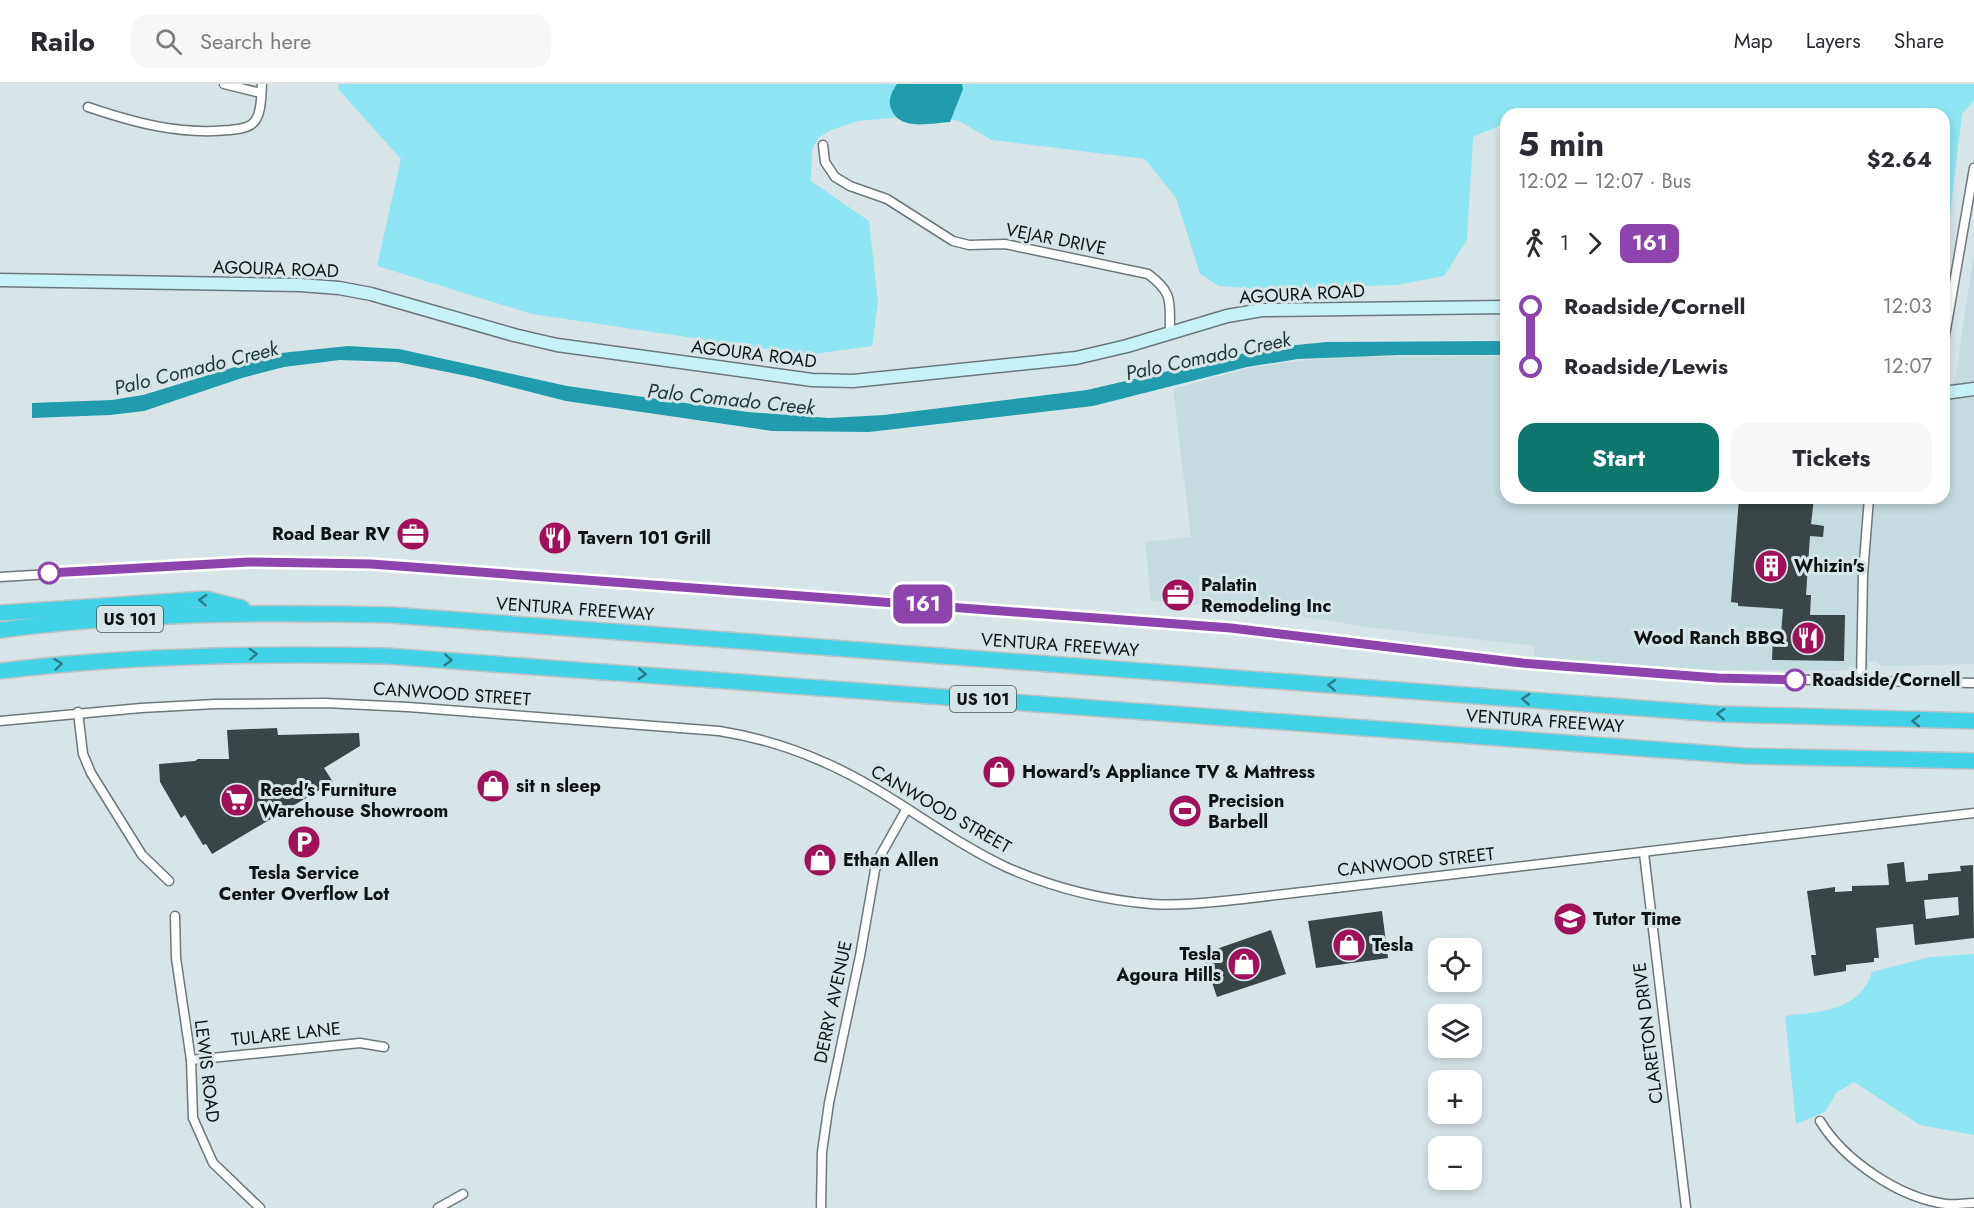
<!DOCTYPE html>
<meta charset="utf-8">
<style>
:root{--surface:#fff;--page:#f7f7f7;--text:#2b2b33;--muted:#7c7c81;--line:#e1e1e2;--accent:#0f766e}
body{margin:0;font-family:Jost,sans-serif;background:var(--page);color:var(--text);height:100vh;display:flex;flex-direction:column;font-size:22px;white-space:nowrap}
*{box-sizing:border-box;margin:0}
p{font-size:20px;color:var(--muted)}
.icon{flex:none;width:33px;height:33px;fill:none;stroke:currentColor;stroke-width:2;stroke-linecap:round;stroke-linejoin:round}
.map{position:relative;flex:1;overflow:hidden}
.details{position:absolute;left:1500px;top:24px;width:450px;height:396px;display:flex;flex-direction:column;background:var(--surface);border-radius:18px;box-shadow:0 3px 9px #0003}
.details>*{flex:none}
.badge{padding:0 12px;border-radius:9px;font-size:21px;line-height:39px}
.controls{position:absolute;left:1428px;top:854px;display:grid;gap:12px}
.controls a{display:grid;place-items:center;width:54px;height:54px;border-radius:12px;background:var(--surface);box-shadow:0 3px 9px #0003;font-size:30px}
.map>.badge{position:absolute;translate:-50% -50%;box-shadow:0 0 0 3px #fff}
.legs{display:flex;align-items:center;gap:9px;height:66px;padding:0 18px;font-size:20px}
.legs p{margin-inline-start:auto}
.summary{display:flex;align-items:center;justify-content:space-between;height:102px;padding:0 18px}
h1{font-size:33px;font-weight:700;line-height:45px}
.action{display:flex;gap:12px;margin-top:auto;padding:12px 18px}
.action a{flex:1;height:69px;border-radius:18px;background:var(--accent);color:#fff;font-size:24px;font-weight:700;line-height:69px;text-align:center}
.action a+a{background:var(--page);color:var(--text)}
ul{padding:0 18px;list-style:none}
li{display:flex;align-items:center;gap:21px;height:60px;font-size:22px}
li i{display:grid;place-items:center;width:9px;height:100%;margin:0 8px;background:currentColor}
li i::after{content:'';width:15px;height:15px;margin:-8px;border:4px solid;border-radius:50%;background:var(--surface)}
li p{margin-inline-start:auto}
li:first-child i{background:linear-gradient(#0000 50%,currentColor 0)}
li:last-child i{background:linear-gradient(currentColor 50%,#0000 0)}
header{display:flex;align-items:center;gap:36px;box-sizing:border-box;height:84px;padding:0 30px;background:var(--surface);border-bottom:2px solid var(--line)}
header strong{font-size:28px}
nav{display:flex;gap:33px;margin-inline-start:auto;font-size:21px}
.search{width:420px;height:54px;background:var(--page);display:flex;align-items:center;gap:15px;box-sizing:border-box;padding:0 21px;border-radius:18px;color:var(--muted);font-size:22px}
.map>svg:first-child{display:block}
.built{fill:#c4dbdf}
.green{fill:#8ee5f3}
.water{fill:#219cac}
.building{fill:#394546;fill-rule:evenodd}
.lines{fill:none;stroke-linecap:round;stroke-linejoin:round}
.minor-casing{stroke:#6c787a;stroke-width:11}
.secondary-casing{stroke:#6c787a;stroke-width:15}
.motorway-casing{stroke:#c0c1c2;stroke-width:18}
.minor{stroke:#fff;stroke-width:8}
.secondary{stroke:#c6f2f8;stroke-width:12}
.motorway{stroke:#42d2e6;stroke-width:15}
.oneway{stroke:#2b7c87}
.line-1-casing{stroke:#fff;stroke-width:14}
.line-1{stroke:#8e44ad;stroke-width:9}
.stop-1-dot{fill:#fff;stroke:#8e44ad;stroke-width:3}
.labels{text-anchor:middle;stroke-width:6;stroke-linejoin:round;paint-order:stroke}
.shield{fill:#d8e5e8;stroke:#4b5153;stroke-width:1.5}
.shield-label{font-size:16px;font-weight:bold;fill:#0e1213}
.street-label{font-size:18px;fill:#0e1213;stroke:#d8e5e8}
.poi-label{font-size:18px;font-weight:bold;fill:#0e1213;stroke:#d8e5e8;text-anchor:start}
.stop-label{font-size:18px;font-weight:bold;fill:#0e1213;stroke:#d8e5e8;text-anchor:start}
.water-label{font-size:20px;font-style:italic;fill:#1d3639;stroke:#d8e5e8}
</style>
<header>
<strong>Railo</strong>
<div class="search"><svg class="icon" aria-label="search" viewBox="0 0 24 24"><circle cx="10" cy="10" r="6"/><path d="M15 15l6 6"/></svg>Search here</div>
<nav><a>Map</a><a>Layers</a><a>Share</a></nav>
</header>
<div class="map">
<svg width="1974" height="1124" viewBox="0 0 1974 1124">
<rect width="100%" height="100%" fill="#d8e5e8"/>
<!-- built -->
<path class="built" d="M1974,168V580L1881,582L1876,577H1868V583H1849L1846,587L1713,586L1534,573V562L1375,544L1292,531L1151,516L1145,458L1191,453L1173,305L1249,284L1298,277L1343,273L1506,272V414H1944V313L1955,296Z"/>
<!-- green -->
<g class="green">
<path d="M338,0H1974V16L1962,30L1944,181V30H1506V46L1499,42L1473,53L1467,156L1444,192L1397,201L1258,205L1219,202L1200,190L1176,114L1145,75L992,56L959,37L927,31L858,37L831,46L818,54L812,66L811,97L869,137L878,218L872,262L807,271L532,230L377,182L401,75L339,6Z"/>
<path d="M1974,870V1051L1920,1041L1854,998L1837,1008L1825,1028L1796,1040L1785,932C1821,927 1859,928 1872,888L1930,873Z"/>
</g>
<!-- water -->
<g class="water">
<path d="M897,0H962L963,5L950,38C931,39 902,47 892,27C887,17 891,9 897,0Z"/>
<path d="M1506,257V271H1400L1298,275L1247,283L1093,322L869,348L772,347L566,317L472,293L397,278L340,276L284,283L242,294L144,327L110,331L32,334V319L112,316L143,311L281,269L348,262L399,265L567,302L748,328L829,334L884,331L1087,306L1245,269L1296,261L1327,258Z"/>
</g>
<!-- building -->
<g class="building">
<path d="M1739,414H1814L1811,440L1824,442L1823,453L1810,452L1806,511H1811L1810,531H1845L1844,577L1772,576L1773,552L1781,550L1783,525L1738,522V519L1731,518Z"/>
<path d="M544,441L568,444L566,466L542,463Z"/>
<path d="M277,644L278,651L359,649L360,662L324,684L333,698L212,770L206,760L203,761L185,731L181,734L160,698L159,680L195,677L198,675H229L227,646Z"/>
<path d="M1904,778L1906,798L1928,796V790L1961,787L1960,782L1973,781L1974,854L1915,861L1913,840L1876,844L1879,874H1874V878L1846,881V887L1814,892L1811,871H1816L1807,807L1835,803V808L1852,807V802L1889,801L1887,780ZM1958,813L1959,831L1926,835L1924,816Z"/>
<path d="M1382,827L1388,874L1316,884L1308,837Z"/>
<path d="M1271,846L1286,890L1217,913L1202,870Z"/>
</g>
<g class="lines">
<defs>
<g id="minor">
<path d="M224,0L261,9"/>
<path d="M88,23C135,39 180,51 230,46C237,45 246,45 252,40C262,32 261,12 262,0"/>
<path d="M823,61L825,78L835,93L850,102L887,115L953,157L969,161L1005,160L1148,190C1175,210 1169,219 1170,249"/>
<path d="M1944,257L1974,84"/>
<path d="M0,493L249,478L371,480L1231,544L1522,579L1718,594L1974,599"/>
<path d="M1861,598L1863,490L1869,414"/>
<path d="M78,628L83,670L91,689L142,771L169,797"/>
<path d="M0,637L141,624L215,620L325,619L408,623L719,647C757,653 793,664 828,680C891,708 944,754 1006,783C1051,803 1103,816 1152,820C1182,822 1213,818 1243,815L1974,729"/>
<path d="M1644,769L1686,1124"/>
<path d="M175,832L176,874L191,976L193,1034L213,1079L260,1124"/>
<path d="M191,976L360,959L384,963"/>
<path d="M1820,1037C1844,1076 1899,1114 1946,1120C1955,1121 1965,1119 1974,1119"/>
<path d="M438,1124L463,1110"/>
<path d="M821,1124L822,1068L829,1019L860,872L875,786L879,774L906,726"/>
</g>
<g id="secondary">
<path d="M0,196L300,201L339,204L371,210L514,251L557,261L812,296L853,297L1076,274L1127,262L1227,232L1262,226L1506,223"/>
<path d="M1944,309L1974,305"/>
</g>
<g id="motorway">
<path d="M0,529L206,515L242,524"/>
<path d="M0,546C129,529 261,528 391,531L1719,630L1974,637"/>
<path d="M0,587C128,571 257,569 386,572L1745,672L1974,677"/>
</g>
</defs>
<!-- minor casing -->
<use href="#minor" class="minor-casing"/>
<!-- secondary casing -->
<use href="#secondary" class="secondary-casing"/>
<!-- motorway casing -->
<use href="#motorway" class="motorway-casing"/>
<!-- minor -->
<use href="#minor" class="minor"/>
<!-- secondary -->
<use href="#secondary" class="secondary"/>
<!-- motorway -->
<use href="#motorway" class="motorway"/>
</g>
<!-- one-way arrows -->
<defs><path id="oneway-chevron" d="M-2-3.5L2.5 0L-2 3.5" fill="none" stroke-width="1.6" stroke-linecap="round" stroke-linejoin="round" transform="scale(1.5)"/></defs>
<g class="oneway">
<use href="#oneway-chevron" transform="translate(203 516) rotate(-177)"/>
<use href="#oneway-chevron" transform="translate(253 570) rotate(-2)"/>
<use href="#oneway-chevron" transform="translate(448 576) rotate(4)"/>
<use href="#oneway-chevron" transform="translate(58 580) rotate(-7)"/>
<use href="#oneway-chevron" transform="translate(642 590) rotate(4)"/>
<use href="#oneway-chevron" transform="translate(1332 601) rotate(-176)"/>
<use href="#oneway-chevron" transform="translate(1526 615) rotate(-176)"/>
<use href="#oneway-chevron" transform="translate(1721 630) rotate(-177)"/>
<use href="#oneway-chevron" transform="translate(1916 637) rotate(-179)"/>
</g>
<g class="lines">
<defs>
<path id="line-1" d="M49,489L249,478L371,480L1231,544L1522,579L1718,594L1795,596"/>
</defs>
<!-- line-1 casing -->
<use href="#line-1" class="line-1-casing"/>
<!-- line-1 -->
<use href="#line-1" class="line-1"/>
</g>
<!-- icons -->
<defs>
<symbol id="office-disc" viewBox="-11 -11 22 22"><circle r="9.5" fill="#a11159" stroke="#d8e5e8"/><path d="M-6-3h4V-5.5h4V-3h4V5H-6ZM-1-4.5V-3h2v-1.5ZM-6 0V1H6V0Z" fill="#fff"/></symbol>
<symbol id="restaurant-disc" viewBox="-11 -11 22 22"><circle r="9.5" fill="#a11159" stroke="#d8e5e8"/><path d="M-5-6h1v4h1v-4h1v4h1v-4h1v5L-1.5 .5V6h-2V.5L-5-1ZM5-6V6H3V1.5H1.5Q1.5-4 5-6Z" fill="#fff"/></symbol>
<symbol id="building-disc" viewBox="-11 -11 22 22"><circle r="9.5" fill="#a11159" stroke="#d8e5e8"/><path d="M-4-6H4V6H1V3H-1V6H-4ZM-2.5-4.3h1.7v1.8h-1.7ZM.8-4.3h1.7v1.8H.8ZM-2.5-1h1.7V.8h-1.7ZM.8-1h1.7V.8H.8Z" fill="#fff"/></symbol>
<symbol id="shop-disc" viewBox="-11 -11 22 22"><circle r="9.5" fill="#a11159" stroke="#d8e5e8"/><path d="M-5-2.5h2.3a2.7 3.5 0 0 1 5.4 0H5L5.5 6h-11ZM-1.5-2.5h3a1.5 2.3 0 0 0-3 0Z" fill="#fff"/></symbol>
<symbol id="supermarket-disc" viewBox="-11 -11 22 22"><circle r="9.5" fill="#a11159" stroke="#d8e5e8"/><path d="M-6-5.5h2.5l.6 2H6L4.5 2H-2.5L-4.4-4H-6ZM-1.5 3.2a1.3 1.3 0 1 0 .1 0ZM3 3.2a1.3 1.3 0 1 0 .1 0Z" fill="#fff"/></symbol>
<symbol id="stadium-disc" viewBox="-11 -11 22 22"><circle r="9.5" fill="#a11159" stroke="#d8e5e8"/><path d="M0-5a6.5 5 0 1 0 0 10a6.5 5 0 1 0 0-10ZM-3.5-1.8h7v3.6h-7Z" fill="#fff"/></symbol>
<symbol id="parking-disc" viewBox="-11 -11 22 22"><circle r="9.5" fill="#a11159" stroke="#d8e5e8"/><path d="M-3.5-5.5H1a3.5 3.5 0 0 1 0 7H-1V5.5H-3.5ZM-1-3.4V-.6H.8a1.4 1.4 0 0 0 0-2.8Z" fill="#fff"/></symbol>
<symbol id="school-disc" viewBox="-11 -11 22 22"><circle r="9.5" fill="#a11159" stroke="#d8e5e8"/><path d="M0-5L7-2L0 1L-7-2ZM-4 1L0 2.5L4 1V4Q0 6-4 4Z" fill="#fff"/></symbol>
</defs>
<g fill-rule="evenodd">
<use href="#office-disc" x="394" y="431" width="38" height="38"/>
<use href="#restaurant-disc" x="536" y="435" width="38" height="38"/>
<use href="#building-disc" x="1752" y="463" width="38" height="38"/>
<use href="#office-disc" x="1159" y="492" width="38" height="38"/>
<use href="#restaurant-disc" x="1789" y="535" width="38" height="38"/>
<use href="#shop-disc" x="980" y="669" width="38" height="38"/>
<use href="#shop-disc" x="474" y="683" width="38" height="38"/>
<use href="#supermarket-disc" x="218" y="697" width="38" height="38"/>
<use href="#stadium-disc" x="1166" y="708" width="38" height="38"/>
<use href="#parking-disc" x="285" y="739" width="38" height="38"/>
<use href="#shop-disc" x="801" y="757" width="38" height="38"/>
<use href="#school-disc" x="1551" y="816" width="38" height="38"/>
<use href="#shop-disc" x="1330" y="842" width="38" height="38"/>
<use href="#shop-disc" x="1225" y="861" width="38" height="38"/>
</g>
<!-- markers -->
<g class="stop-1-dot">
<circle cx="49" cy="489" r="10"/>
<circle cx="1795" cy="596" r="10"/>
</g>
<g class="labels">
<!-- shield labels -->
<g class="shield">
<rect x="97" y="522" width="66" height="26" rx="4.5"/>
<rect x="950" y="602" width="66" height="26" rx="4.5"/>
</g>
<g class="shield-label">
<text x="130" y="541">US 101</text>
<text x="983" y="621">US 101</text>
</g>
<!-- street labels -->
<g class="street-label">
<text transform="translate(1056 155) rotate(11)" y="6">VEJAR DRIVE</text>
<text transform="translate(276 185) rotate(2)" y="6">AGOURA ROAD</text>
<text transform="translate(1302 210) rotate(-3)" y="6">AGOURA ROAD</text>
<text transform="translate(754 270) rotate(7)" y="6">AGOURA ROAD</text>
<text transform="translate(575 525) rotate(4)" y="6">VENTURA FREEWAY</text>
<text transform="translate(1060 561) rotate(4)" y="6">VENTURA FREEWAY</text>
<text transform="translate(452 610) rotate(4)" y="6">CANWOOD STREET</text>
<text transform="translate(1545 637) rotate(4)" y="6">VENTURA FREEWAY</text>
<text transform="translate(941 725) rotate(30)" y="6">CANWOOD STREET</text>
<text transform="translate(1416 778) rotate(-6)" y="6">CANWOOD STREET</text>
<text transform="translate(833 918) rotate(-78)" y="6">DERRY AVENUE</text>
<text transform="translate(1648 949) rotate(-97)" y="6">CLARETON DRIVE</text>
<text transform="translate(286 950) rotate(-6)" y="6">TULARE LANE</text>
<text transform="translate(207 987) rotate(83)" y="6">LEWIS ROAD</text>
</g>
<!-- poi labels -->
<g class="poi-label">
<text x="390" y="456" text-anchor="end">Road Bear RV</text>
<text x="578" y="460">Tavern 101 Grill</text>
<text x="1794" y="488">Whizin's</text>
<text x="1201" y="507">Palatin<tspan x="1201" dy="21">Remodeling Inc</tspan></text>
<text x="1785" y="560" text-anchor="end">Wood Ranch BBQ</text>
<text x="1022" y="694">Howard's Appliance TV &amp; Mattress</text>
<text x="516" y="708">sit n sleep</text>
<text x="260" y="712">Reed's Furniture<tspan x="260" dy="21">Warehouse Showroom</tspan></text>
<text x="1208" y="723">Precision<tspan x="1208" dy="21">Barbell</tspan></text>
<text x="843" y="782">Ethan Allen</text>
<text x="304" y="795" text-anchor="middle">Tesla Service<tspan x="304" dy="21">Center Overflow Lot</tspan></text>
<text x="1593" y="841">Tutor Time</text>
<text x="1372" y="867">Tesla</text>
<text x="1221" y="876" text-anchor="end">Tesla<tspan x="1221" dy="21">Agoura Hills</tspan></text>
</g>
<!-- stop labels -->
<g class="stop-label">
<text x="1812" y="602">Roadside/Cornell</text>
</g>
<!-- water labels -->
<g class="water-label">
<text transform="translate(1208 272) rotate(-12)" y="7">Palo Comado Creek</text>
<text transform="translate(196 284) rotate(-14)" y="7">Palo Comado Creek</text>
<text transform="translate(731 315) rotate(6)" y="7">Palo Comado Creek</text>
</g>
</g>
</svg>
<div class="controls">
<a><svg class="icon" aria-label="locate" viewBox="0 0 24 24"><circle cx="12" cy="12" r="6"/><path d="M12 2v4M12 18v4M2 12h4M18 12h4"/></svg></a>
<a><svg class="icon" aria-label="layers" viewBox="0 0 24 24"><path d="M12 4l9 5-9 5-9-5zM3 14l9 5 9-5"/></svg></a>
<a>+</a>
<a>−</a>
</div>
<b class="badge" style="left:923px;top:520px;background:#8e44ad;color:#fff">161</b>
<section class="details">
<div class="summary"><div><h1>5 min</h1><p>12:02 – 12:07 · Bus</p></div><b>$2.64</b></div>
<div class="legs"><svg class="icon" aria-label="walk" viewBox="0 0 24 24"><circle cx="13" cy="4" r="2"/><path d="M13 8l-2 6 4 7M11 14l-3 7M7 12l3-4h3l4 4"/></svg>1<svg class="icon" aria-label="forward" viewBox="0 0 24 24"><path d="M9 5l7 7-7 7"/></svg><b class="badge" style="background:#8e44ad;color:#fff">161</b></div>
<ul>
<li><i style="color:#8e44ad"></i><b>Roadside/Cornell</b><p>12:03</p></li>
<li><i style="color:#8e44ad"></i><b>Roadside/Lewis</b><p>12:07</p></li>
</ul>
<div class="action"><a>Start</a><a>Tickets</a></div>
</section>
</div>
